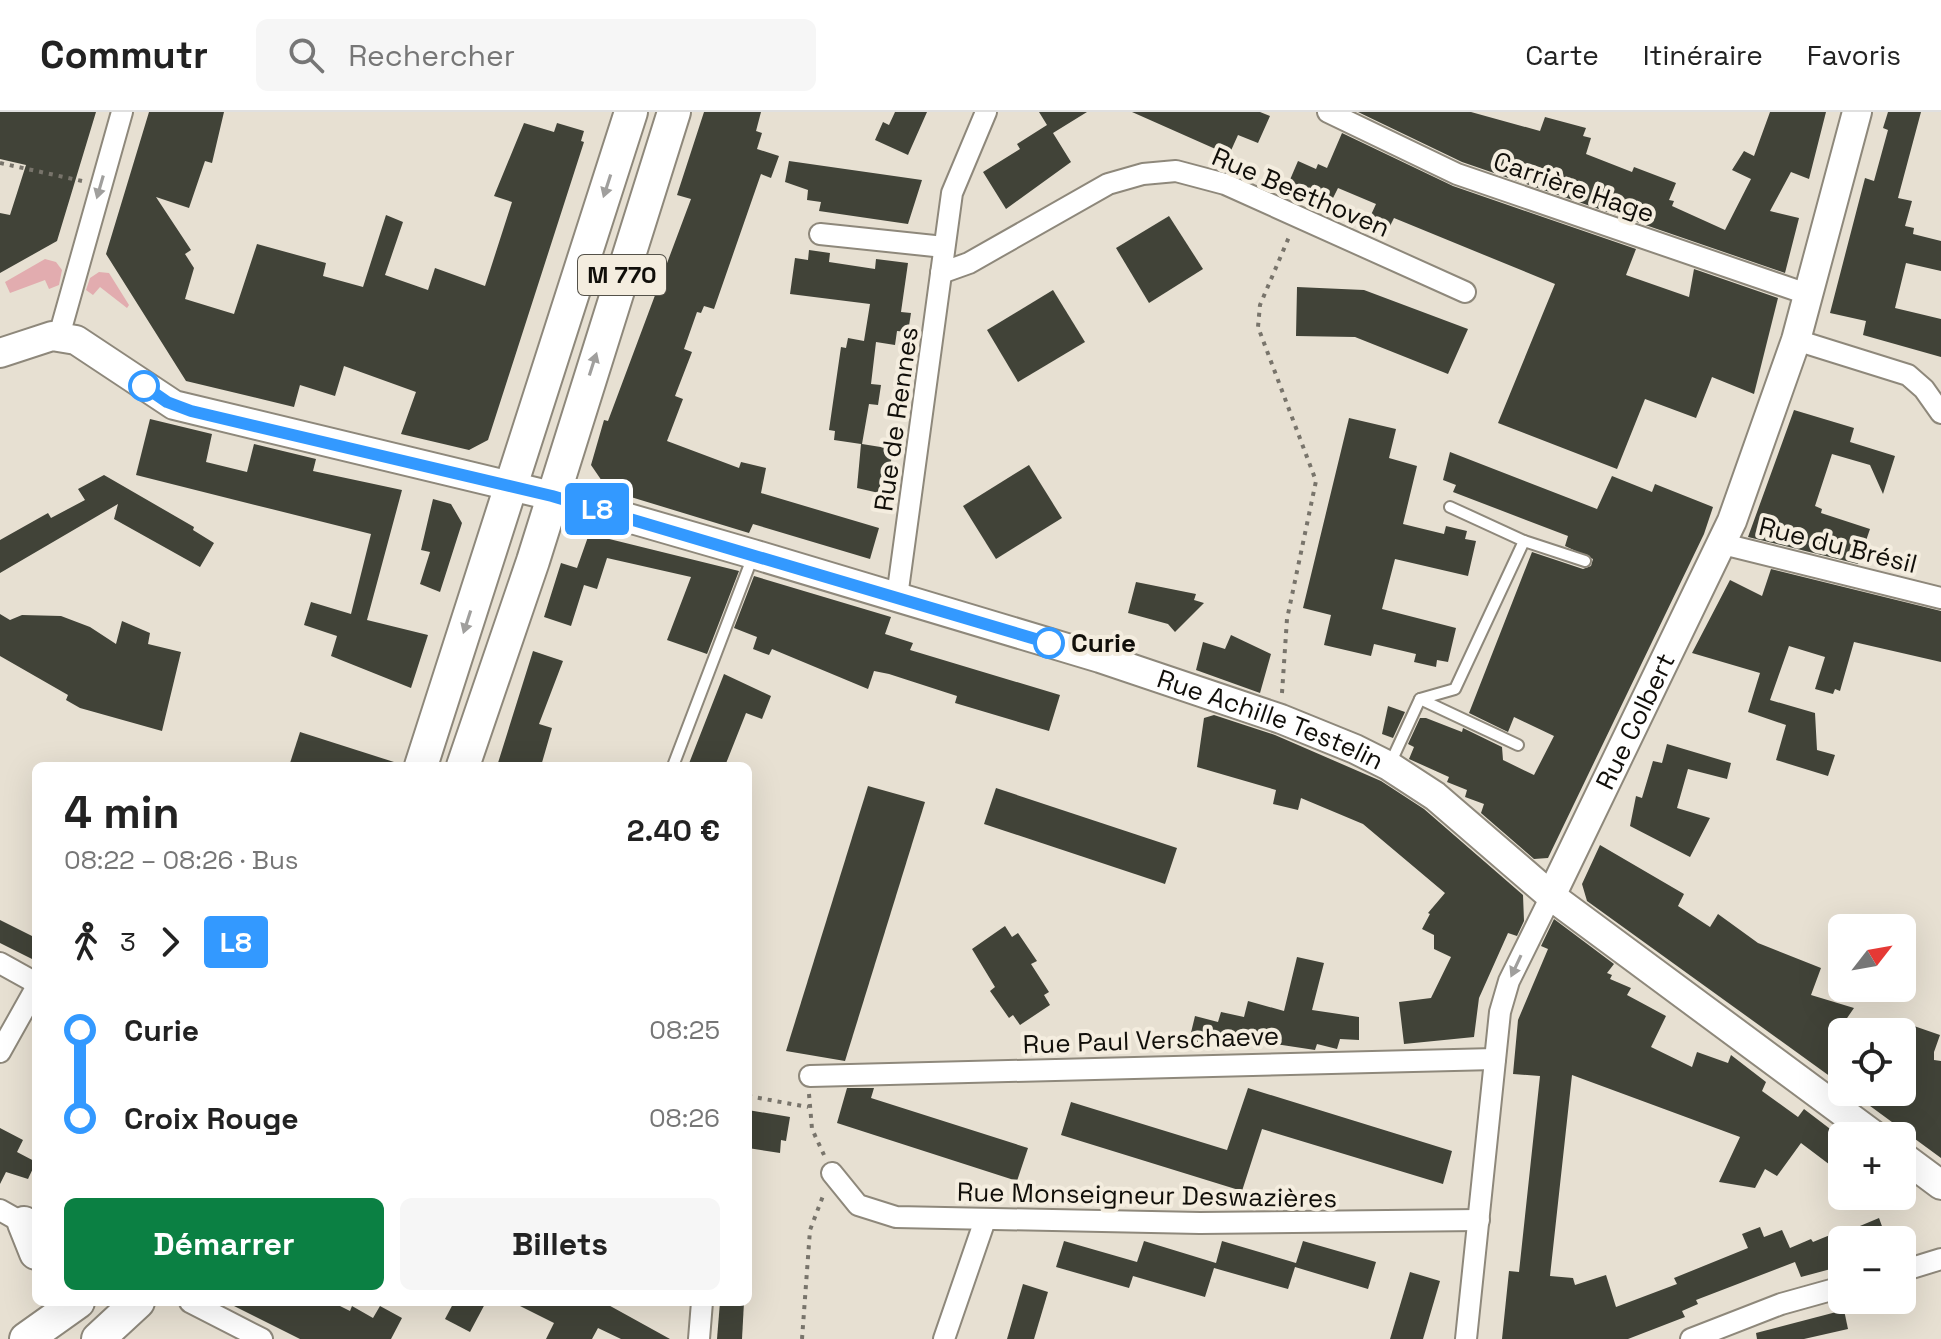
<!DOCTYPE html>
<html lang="fr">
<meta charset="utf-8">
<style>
:root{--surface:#fff;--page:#f6f6f6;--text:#222;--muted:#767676;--line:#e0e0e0;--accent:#0b8043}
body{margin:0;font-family:"Space Grotesk",sans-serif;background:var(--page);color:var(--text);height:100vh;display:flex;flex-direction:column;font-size:30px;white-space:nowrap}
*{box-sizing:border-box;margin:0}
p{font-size:26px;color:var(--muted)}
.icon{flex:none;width:44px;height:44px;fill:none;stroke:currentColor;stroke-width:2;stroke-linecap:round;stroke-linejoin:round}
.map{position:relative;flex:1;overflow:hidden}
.details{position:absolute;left:32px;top:650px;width:720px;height:544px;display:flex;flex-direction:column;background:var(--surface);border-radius:12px;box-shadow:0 8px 32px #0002}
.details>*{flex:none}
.badge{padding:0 16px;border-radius:6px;font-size:28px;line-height:52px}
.needle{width:52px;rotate:59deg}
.controls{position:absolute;left:1828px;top:802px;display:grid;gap:16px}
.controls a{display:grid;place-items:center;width:88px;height:88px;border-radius:12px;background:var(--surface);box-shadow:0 8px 32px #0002;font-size:40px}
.map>.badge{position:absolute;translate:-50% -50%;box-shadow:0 0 0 4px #fff}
.legs{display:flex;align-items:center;gap:12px;height:88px;padding:0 32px;font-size:26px}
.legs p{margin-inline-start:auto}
.overview{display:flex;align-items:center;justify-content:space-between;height:136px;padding:0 32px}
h1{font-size:44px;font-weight:700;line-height:60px}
.action{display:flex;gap:16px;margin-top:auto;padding:16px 32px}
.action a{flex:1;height:92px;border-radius:12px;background:var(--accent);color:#fff;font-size:32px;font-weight:700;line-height:92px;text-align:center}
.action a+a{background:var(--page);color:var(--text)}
ul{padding:0 32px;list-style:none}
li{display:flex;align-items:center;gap:28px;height:88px;font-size:30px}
li i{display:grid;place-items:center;width:12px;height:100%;margin:0 10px;background:currentColor}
li i::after{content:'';width:20px;height:20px;margin:-10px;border:6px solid;border-radius:50%;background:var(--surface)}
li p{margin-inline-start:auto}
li:first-child i{background:linear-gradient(#0000 50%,currentColor 0)}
li:last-child i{background:linear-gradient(currentColor 50%,#0000 0)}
header{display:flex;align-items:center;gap:48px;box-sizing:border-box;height:112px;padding:0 40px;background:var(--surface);border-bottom:2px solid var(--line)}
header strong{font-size:38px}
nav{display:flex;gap:44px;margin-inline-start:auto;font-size:28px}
.search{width:560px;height:72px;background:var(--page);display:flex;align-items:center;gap:20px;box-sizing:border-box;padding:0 28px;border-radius:12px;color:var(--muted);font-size:30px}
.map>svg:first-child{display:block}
.green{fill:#e2acaf}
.building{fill:#414338}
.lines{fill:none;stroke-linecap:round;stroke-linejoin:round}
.lane-casing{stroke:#8e887b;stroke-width:14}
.street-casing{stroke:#8e887b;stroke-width:24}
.secondary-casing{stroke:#8e887b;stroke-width:32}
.primary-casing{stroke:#8e887b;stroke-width:36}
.path{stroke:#78746b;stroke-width:4;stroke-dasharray:4 6;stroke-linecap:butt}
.lane{stroke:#fff;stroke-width:10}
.street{stroke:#fff;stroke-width:20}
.secondary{stroke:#fff;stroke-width:28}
.primary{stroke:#fff;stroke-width:32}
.oneway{fill:#a09f9d}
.line-1-casing{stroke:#fff;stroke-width:18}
.line-1{stroke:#39f;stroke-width:12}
.stop-1-dot{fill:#fff;stroke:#39f;stroke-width:4}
.labels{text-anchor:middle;stroke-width:8;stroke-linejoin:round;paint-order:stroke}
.shield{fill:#f4eddf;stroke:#55524a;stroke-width:2}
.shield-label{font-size:24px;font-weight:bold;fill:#110f0a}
.street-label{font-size:26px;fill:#110f0a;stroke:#f4eddf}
.stop-label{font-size:26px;font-weight:bold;fill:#110f0a;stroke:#f4eddf;text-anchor:start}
</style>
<header>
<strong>Commutr</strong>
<div class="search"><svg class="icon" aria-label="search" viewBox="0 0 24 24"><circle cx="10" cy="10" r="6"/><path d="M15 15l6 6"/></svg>Rechercher</div>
<nav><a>Carte</a><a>Itinéraire</a><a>Favoris</a></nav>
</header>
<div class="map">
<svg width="1941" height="1227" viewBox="0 0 1941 1227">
<rect width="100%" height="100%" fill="#e7e0d2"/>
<!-- green -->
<g class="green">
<path d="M45,147L56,150L62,158L59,173L49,177L45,168L10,181L5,170Z"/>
<path d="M99,160L109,161L129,193L127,196L100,175L93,183L86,178L90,166Z"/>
</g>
<!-- building -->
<g class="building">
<path d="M0,0H96L57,129L0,161V101L10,103L26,53L0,47Z"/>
<path d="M149,0H224L212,51L205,49L189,96L156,85L191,138L185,142L194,156L185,187L234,202L257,132L326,151L323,164L363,175L386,103L403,110L385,163L428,178L435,156L485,174L512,90L494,84L524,11L554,20L557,11L584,19L581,29L584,30L488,328L469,338L401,322L416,280L344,254L335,284L300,273L294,295L186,269L106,142Z"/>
<path d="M704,0H761L756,19L762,21L757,37L779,44L771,66L761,62L714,197L704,194L701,201L697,200L684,237L692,240L675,284L683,287L667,329L739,356L741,350L766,356L761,381L879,416L870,447L753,412L749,421L621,382L622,377L604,372L591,353L604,308L608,309L691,87L677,83Z"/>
<path d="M895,0H927L908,43L875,28L883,10L889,13Z"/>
<path d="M1039,0H1087L1053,21L1071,50L1006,97L983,60L1020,37L1017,32L1047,13Z"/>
<path d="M1132,0H1260L1270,4L1258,31L1238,23L1229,43Z"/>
<path d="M1358,0H1471L1540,19L1545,5L1586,16L1583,24L1591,26L1586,42L1632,60L1634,55L1676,71L1669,88L1674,89L1672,94L1725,118L1751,67L1732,58L1744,39L1754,44L1770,0H1826L1809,67L1791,60L1770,99L1799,106L1785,161L1462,50Z"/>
<path d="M1888,0H1921L1898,86L1912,89L1905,114L1914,116L1913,122L1941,129V159L1906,151L1895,196L1941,207V245L1863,223L1866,209L1830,201L1865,66L1874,69L1888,18L1883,16Z"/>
<path d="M1342,21L1453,74L1636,137L1626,163L1689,185L1694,157L1778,186L1754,282L1712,265L1696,306L1645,287L1617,357L1498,311L1555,172L1394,106L1390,114L1370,105L1376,92L1338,76L1332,88L1289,70L1298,49L1316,57L1318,52L1327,56Z"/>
<path d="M789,49L922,68L908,112L819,99L821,90L807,88L808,78L785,70Z"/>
<path d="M1169,104L1203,157L1149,191L1116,136Z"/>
<path d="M809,138L830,141L829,150L875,157L876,147L908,151L901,200L911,201L908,220L897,219L895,233L876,230L871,272L881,273L878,293L869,292L862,332L893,337L889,361H882L879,381L857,376L861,332L834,328L835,319L829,318L841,235L846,236L848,226L864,229L870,192L790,182L795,146L808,148Z"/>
<path d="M1297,175L1364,178L1468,217L1448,262L1355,225L1296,224Z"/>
<path d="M1053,178L1085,230L1018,270L987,218Z"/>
<path d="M1794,298L1854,316L1850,330L1895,344L1883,382L1870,353L1832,342L1815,394L1822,397L1821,401L1870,417L1858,452L1748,425Z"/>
<path d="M1349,306L1396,317L1389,346L1417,354L1403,412L1444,422L1446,414L1467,419L1465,427L1476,429L1468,464L1395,447L1382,497L1456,516L1448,550L1437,548L1436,555L1414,550L1416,542L1374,532L1371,544L1324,533L1331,503L1303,496Z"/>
<path d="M150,307L212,322L206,350L247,360L254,332L316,347L313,359L402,378L367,508L428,523L411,576L331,544L337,524L304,513L311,490L351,502L371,422L136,363Z"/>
<path d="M1450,340L1597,397L1612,364L1652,380L1655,372L1713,395L1704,422L1548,746L1534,747L1481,701L1484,692L1465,685L1467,678L1447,670L1449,665L1409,647L1414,635L1408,632L1420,606H1426L1462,620L1463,616L1502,635L1503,648L1534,663L1554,624L1514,605L1508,620L1469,601L1532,440L1583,457L1591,454L1593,447L1565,434L1568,424L1453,380L1456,373L1443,368Z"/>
<path d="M1029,353L1062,406L996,447L963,394Z"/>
<path d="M104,363L194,415L193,418L214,431L200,455L114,407L118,392L0,461V428L48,401L51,406L85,388L78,377Z"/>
<path d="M433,387L451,392L462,411L440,480L420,472L430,440L421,438Z"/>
<path d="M589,422L739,459L707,542L667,528L691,465L607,446L597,477L584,473L571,514L544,505L561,451L577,456Z"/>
<path d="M1771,457L1941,499V550L1854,530L1840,579L1835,577L1833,582L1815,577L1825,545L1789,534L1770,588L1815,601L1817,638L1835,643L1828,664L1776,648L1786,613L1748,600L1760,561L1692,541L1730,468L1762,484Z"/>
<path d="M754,464L891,505L885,522L913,531L910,538L1060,583L1049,619L955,591L957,584L889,562L874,559L868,577L772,537L769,543L753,537L757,525L734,516Z"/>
<path d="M1136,470L1196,482L1194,488L1204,491L1175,520L1168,512L1128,501Z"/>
<path d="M0,502L10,508L22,503L61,504L90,515L116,532L122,509L150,521L148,532L181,540L162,619L80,596L66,588L68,583L0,544Z"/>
<path d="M1231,523L1271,542L1260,581L1196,558L1203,530L1225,537Z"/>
<path d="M533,539L563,549L539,612L552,616L541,654H497Z"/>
<path d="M724,562L771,584L762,607L746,601L725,654H688Z"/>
<path d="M1388,594L1405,600L1393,626L1382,622Z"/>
<path d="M1214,603L1275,623L1381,669L1424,697L1523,783L1524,809L1517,824L1508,821L1479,886L1474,925L1404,932L1399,890L1431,886L1451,845L1434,837V823L1422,817L1430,802L1428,801L1445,781L1363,712L1301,686L1298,698L1273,692L1276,678L1197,655L1204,606Z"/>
<path d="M300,620L394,650L393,654H300L290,651Z"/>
<path d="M1667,632L1731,651L1727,667L1688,657L1677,696L1710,706L1690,745L1630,714L1636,684L1642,686L1653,649L1662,651Z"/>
<path d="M868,674L925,690L845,949L786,939Z"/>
<path d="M996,676L1177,736L1165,772L984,712Z"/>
<path d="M1600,733L1684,782L1678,794L1710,815L1718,802L1758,831L1821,856L1811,883L1854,896L1845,909L1861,920H1842V973L1587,789L1582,772Z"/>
<path d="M1554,807L1614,852L1607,861L1612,863L1610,867L1631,876L1627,883L1666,904L1651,935L1692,955L1697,940L1728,951L1731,943L1766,970L1762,979L1798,1005L1804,997L1842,1026V1062L1801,1031L1777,1064L1765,1057L1755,1076L1719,1070L1740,1025L1572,963L1550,1164L1573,1166L1575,1173L1606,1163L1616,1195L1677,1172L1674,1166L1748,1136L1742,1122L1760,1115L1764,1125L1782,1118L1790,1136L1811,1127L1813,1130L1835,1121L1836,1124L1879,1106L1887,1128H1842V1154L1801,1165L1795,1150L1696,1188L1698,1192L1682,1199L1685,1205L1628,1227H1502L1509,1159L1519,1160L1540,964L1513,962L1518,908L1548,837L1541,834Z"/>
<path d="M0,808L36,826V849L0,831Z"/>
<path d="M1005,814L1012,825L1018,821L1037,849L1031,852L1049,880L1044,883L1050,893L1020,913L1013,903L1009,906L990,879L995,875L972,837Z"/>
<path d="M1297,845L1324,851L1312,898L1359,905V928L1340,927L1337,937L1317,932L1315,938L1282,933H1188L1195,904L1218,910L1221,900L1244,905L1248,889L1284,899Z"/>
<path d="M1914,914L1940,923L1934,940V948L1941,949V1046L1851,980H1902V936Z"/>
<path d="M847,976H874L871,986L1028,1036L1017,1069L837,1011Z"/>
<path d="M1248,976L1452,1039L1443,1072L1262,1017L1242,1079L1061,1023L1071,990L1227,1038Z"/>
<path d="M748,998L790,1005L786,1029L781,1028L780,1041L748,1036Z"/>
<path d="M0,1016L23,1028L17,1040L36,1050L28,1067L6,1060L0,1072Z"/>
<path d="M1064,1129L1137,1150L1144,1129L1216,1151L1222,1129L1296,1151L1303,1129L1376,1150L1368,1177L1295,1155L1288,1177L1214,1156L1205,1185L1133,1164L1129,1176L1056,1155Z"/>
<path d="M1410,1160L1440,1169L1423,1227H1390Z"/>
<path d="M1023,1172L1048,1180L1034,1227H1007Z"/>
<path d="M226,1190H332L350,1199L352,1194L373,1206L380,1194L402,1206L391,1227H300Z"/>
<path d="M454,1190H486L470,1220L445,1207Z"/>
<path d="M512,1190H603L670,1227H621L598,1216L592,1227H546L554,1211Z"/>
<path d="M720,1190H744L742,1227H717Z"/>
<path d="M1844,1198L1848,1217L1804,1227H1757L1756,1221Z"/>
</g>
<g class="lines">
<defs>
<g id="lane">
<path d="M1450,395L1524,429"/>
<path d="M1420,587L1518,633"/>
<path d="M1390,652L1420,587L1455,577L1524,429L1585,449"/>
<path d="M673,654L753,444"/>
</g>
<g id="street">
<path d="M1328,0L1457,62L1810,183"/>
<path d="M820,122L944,135"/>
<path d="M941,161L969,151L1108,72L1143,62L1176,59L1225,72L1465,180"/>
<path d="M59,224L122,0"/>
<path d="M1796,228L1908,263L1924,277L1941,301"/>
<path d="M1723,432L1941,486"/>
<path d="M897,485L952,81L986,0"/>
<path d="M0,851L36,871"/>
<path d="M0,940L36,876"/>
<path d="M810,964L1495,947"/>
<path d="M832,1061L858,1093L896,1105L1200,1111L1479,1108"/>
<path d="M0,1098L32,1116"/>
<path d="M1902,1159L1941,1147"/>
<path d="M190,1190L262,1227"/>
<path d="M699,1227L702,1190"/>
<path d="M944,1227L985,1108"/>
<path d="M1466,1227L1500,900L1509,869L1551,784"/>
<path d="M1691,1227L1781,1192L1842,1175"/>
</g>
<g id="secondary">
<path id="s1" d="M0,241L52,224L76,228L174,293L552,384L753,442L1100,546L1281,607L1355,637L1389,654L1435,684L1551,784L1875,1024"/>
<path id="s2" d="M1551,784L1732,409L1796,228L1857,0"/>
<path d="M1902,1044L1941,1073"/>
</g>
<g id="primary">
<path d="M421,654L631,0"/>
<path d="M463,654L533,449L674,0"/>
<path d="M24,1111L36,1141"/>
<path d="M26,1227L78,1190"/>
<path d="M98,1227L138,1190"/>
</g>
</defs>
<!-- lane casing -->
<use href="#lane" class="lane-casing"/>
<!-- street casing -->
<use href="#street" class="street-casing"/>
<!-- secondary casing -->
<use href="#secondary" class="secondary-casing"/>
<!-- primary casing -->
<use href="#primary" class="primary-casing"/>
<!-- path -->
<g class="path">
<path d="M0,51L82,69"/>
<path d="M1282,581L1287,507L1316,369L1258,215L1260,193L1289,125"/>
<path d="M809,982L812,1017L824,1043"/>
<path d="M748,984L808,995"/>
<path d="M802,1227L810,1118L823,1084"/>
</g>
<!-- lane -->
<use href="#lane" class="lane"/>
<!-- street -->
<use href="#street" class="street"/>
<!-- secondary -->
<use href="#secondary" class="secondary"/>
<!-- primary -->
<use href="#primary" class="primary"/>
</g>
<!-- one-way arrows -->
<defs><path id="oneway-solid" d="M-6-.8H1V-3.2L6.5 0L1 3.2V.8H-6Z" transform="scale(2)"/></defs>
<g class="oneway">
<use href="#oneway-solid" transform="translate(607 74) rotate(108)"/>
<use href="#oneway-solid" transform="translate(100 75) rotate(106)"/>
<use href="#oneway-solid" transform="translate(593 252) rotate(-72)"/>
<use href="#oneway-solid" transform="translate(467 510) rotate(108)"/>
<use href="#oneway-solid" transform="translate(1516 854) rotate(115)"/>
</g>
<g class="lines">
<defs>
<path id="line-1" d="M144,274L167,290L191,299L552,384L1049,531"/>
</defs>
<!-- line-1 casing -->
<use href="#line-1" class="line-1-casing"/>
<!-- line-1 -->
<use href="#line-1" class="line-1"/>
</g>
<!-- markers -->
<g class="stop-1-dot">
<circle cx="144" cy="274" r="14"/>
<circle cx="1049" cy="531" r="14"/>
</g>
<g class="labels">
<!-- shield labels -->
<rect class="shield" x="578" y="143" width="88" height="40" rx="6"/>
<g class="shield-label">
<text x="622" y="171">M 770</text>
</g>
<!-- street labels -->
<g class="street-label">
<text transform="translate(1574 75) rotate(19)" y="9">Carrière Hage</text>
<text transform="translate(1301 80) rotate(23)" y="9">Rue Beethoven</text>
<text transform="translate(896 307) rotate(-82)" y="9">Rue de Rennes</text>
<text transform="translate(1838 433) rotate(14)" y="9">Rue du Brésil</text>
<text dy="9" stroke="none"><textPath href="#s1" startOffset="1338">Rue Achille Testelin</textPath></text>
<text dy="9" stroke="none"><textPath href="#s2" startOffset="194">Rue Colbert</textPath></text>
<text transform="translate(1151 928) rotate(-2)" y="9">Rue Paul Verschaeve</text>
<text transform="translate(1147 1083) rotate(1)" y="9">Rue Monseigneur Deswazières</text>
</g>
<!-- stop labels -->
<g class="stop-label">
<text x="1071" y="540">Curie</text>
</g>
</g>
</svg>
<div class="controls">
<a><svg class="needle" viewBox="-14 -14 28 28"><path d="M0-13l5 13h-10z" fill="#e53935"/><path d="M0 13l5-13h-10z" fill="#767676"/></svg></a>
<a><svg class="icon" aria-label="locate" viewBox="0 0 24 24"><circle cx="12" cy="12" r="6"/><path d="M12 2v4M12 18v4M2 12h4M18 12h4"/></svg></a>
<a>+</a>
<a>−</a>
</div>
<b class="badge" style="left:597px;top:397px;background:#39f;color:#fff">L8</b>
<section class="details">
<div class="overview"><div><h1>4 min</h1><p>08:22 – 08:26 · Bus</p></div><b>2.40 €</b></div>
<div class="legs"><svg class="icon" aria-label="walk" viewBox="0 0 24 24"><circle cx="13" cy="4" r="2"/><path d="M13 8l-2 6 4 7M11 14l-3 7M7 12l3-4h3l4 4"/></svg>3<svg class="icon" aria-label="forward" viewBox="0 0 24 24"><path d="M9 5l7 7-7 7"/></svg><b class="badge" style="background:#39f;color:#fff">L8</b></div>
<ul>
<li><i style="color:#39f"></i><b>Curie</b><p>08:25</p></li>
<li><i style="color:#39f"></i><b>Croix Rouge</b><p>08:26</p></li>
</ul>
<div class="action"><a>Démarrer</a><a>Billets</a></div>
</section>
</div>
